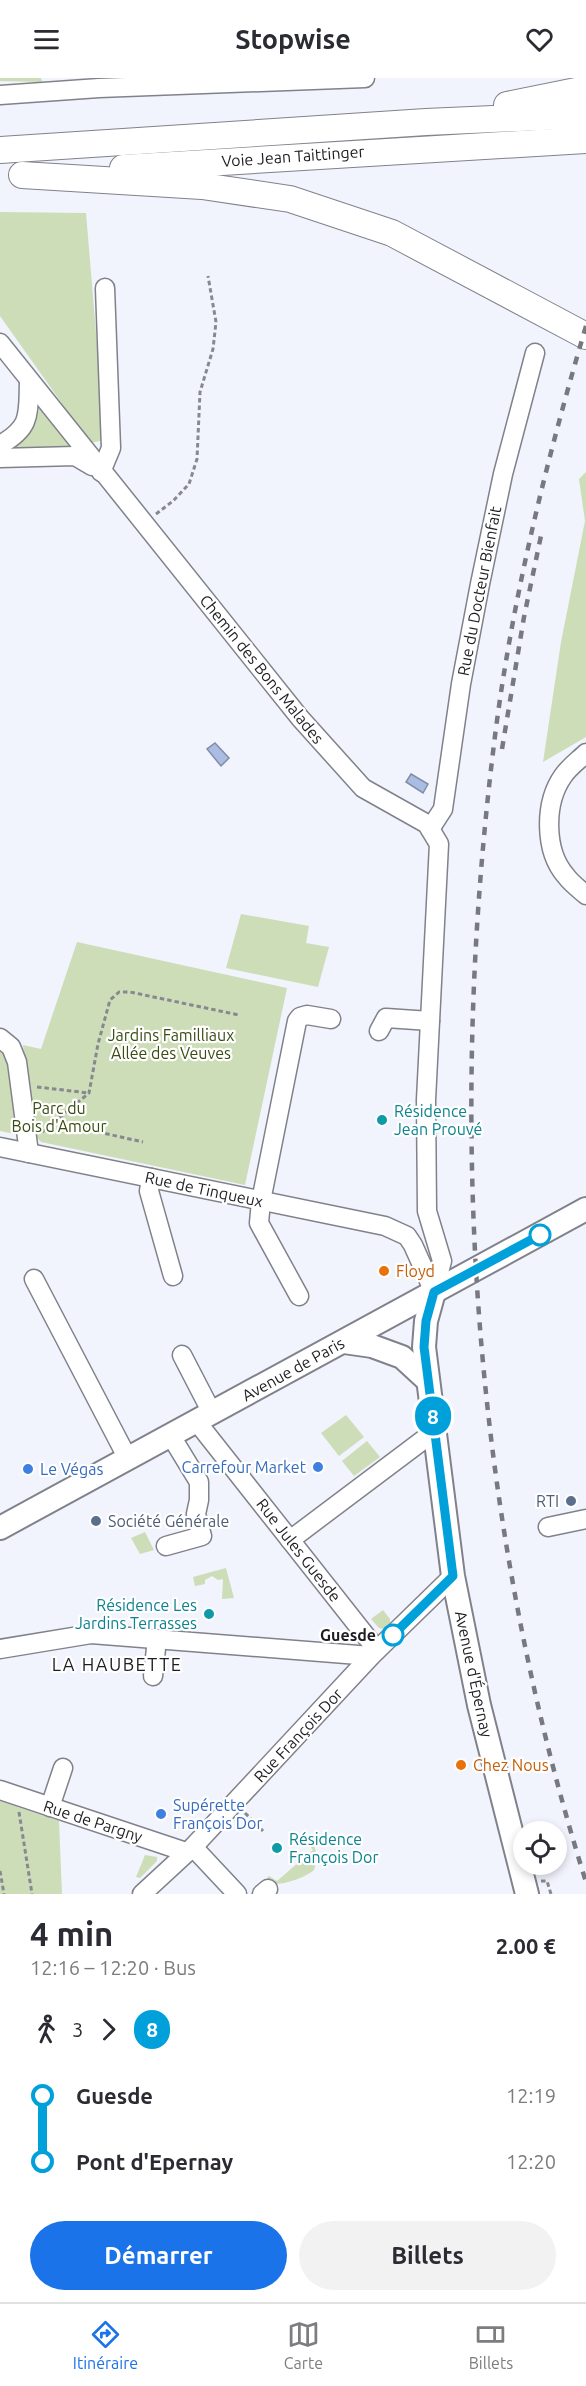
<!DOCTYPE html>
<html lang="fr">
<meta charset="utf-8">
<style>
:root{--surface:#fff;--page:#f2f2f3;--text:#2b2b33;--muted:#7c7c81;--line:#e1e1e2;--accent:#1a73e8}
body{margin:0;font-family:Ubuntu,sans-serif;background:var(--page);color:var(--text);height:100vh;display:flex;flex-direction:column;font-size:22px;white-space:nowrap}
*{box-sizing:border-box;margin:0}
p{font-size:20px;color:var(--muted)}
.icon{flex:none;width:33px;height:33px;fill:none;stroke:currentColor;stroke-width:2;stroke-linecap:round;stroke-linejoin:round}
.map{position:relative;height:1816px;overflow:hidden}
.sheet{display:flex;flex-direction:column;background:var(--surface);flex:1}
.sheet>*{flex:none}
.badge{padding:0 12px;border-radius:20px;font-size:21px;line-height:39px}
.fabs{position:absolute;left:513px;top:1743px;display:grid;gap:12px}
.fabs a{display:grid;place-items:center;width:54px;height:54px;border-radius:50%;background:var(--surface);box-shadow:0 3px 9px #0003;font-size:30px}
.map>.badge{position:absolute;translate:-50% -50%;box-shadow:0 0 0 3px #fff}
.legs{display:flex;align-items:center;gap:9px;height:66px;padding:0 30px;font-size:20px}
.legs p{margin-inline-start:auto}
.overview{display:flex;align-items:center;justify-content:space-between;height:102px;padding:0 30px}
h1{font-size:33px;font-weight:700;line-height:45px}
.cta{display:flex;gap:12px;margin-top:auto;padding:12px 30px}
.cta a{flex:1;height:69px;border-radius:36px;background:var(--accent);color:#fff;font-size:24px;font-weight:700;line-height:69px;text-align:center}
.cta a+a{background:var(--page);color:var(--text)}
ul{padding:0 30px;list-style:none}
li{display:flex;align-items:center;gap:21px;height:66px;font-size:22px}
li i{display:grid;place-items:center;width:9px;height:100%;margin:0 8px;background:currentColor}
li i::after{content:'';width:15px;height:15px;margin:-8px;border:4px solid;border-radius:50%;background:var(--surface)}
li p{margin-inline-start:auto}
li:first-child i{background:linear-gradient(#0000 50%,currentColor 0)}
li:last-child i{background:linear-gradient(currentColor 50%,#0000 0)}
header{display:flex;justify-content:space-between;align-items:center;height:78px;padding:0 30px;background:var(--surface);font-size:27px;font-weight:700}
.dock{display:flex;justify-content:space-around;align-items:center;height:84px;border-top:2px solid var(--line);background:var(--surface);font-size:16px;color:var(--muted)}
.dock a{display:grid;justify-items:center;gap:3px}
.dock .current{color:var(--accent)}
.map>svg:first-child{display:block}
.green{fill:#cdddb8}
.water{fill:#aabce1;stroke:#808da8;stroke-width:1.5}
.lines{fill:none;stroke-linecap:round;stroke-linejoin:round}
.minor-casing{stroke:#80828b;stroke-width:21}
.major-casing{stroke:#80828b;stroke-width:26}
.highway-casing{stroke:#80828b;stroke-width:28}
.path{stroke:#888990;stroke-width:3;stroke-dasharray:4.5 3;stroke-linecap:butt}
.minor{stroke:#fff;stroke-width:18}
.major{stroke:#fff;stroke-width:22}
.highway{stroke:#fff;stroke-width:26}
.rail{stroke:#787980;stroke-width:4.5;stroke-dasharray:8 8;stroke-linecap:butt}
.line-1-casing{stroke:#fff;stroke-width:14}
.line-1{stroke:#00a1db;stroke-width:9}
.culture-dot{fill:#0f9aa8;stroke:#fff;stroke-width:2}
.stop-1-dot{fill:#fff;stroke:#00a1db;stroke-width:3}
.food-dot{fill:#e8710a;stroke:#fff;stroke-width:2}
.shop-dot{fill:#3f7fe0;stroke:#fff;stroke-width:2}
.service-dot{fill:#5c6f8a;stroke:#fff;stroke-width:2}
.labels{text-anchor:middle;stroke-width:4.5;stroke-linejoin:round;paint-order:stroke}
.street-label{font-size:16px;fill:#1e1e22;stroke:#fff}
.park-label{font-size:16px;fill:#394c12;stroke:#fff}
.culture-label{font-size:16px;fill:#0d838f;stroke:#fff;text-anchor:start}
.food-label{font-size:16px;fill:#c56008;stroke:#fff;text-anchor:start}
.shop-label{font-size:16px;fill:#366cbe;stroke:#fff;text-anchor:start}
.service-label{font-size:16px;fill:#4e5e75;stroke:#fff;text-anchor:end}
.stop-label{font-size:16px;font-weight:bold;fill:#1e1e22;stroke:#fff;text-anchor:end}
.neighbourhood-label{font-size:18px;letter-spacing:1.5px;fill:#1e1e22;stroke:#fff}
</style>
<header><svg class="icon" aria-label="menu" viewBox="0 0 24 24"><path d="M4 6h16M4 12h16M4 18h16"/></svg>Stopwise<svg class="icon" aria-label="heart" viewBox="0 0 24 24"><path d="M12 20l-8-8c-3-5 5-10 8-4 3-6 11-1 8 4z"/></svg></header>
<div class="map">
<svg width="586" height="1816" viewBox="0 0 586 1816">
<rect width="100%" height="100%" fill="#f1f3fd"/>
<!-- green -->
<g class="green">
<path d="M0,0H41L42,4L0,3Z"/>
<path d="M0,134L86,135L105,362L90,365L0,238Z"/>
<path d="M40,327L75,372L10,374C29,359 35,351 40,327Z"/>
<path d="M586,394V659L543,684L561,564L585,443L579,401Z"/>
<path d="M241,836L309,848L306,865L329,869L318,909L226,890Z"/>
<path d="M77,864L287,910L245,1107L41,1064L33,1056L23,967L41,971Z"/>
<path d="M0,965L7,973L19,1057L0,1053Z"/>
<path d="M346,1337L364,1359L339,1378L321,1355Z"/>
<path d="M367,1363L380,1379L354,1398L342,1383Z"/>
<path d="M145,1454L154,1472L140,1476L131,1460Z"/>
<path d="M226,1490L234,1520L222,1521L223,1501L218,1502L212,1498L205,1502V1506L195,1508L193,1499Z"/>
<path d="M383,1532L390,1541V1545L384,1551L379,1550L371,1541Z"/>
<path d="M0,1723L59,1743L62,1816H0Z"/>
<path d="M305,1755C316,1765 319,1778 314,1792C305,1800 284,1807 271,1806L267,1800L269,1798L277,1803L313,1772L300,1757Z"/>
<path d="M145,1777L157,1779V1783L140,1800L136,1799Z"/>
</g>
<!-- water -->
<g class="water">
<path d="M215,665L229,680L221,688L207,671Z"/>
<path d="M411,696L428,706L423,715L406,704Z"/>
</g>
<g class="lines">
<defs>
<g id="minor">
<path d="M0,17L99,10L365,0"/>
<path d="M0,265L300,640L363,710L427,746L439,766L426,1022L427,1133L442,1183L434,1214"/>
<path d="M0,367C32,349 28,336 29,303"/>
<path d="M0,380L75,378L92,388"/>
<path d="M101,394L111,370L105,210"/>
<path d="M586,675C579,682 569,689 563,698C544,725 544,773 566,798C571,805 579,811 586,817"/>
<path d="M430,751L443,731L461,606L480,506L503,396L535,275"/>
<path d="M379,953L386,940L430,943"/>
<path d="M0,960L11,969L17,984L29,1075"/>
<path d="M0,1069L385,1148L407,1158L413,1167L434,1214"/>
<path d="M151,1100L149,1113L173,1198"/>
<path d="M34,1201L128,1381"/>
<path d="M299,1218L259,1145L261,1123L297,943L300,939L307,937L331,941"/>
<path d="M182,1277L212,1335"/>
<path d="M197,1344L377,1572"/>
<path d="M548,1449L586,1441"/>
<path d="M290,1462L435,1353"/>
<path d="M166,1468L202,1458L196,1436L199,1422V1404L171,1358"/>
<path d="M0,1571L91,1556L371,1578"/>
<path d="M153,1598L157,1561"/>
<path d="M0,1712L186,1774"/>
<path d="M50,1729L63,1690"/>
<path d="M193,1769L237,1816"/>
<path d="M142,1816L193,1769L371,1578L453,1498"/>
<path d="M262,1816L268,1811"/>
</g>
<g id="major">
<path d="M434,1214L426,1243L424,1269L453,1498L479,1627L527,1816"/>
<path d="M344,1264L372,1268L402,1279L427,1302"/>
<path d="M0,1450L586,1131"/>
</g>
<g id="highway">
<path d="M507,27L586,11"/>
<path d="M0,72L426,44L586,37"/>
<path d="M123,90L586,62"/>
<path d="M22,97L202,108L290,121L392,155L586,258"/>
</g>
</defs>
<!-- minor casing -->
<use href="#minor" class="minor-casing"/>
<!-- major casing -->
<use href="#major" class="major-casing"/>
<!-- highway casing -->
<use href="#highway" class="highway-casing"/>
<!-- path -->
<g class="path">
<path d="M156,436L173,423L189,406L197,381L200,314L213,271L216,244L208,198"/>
<path d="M37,1009L89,1015"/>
<path d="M54,1044L143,1064"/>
<path d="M42,1054L89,1015L98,966L110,922L119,914H130L239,937"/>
<path d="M19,1734L32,1816"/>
<path d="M245,1735L263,1753"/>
<path d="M0,1793L4,1816"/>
<path d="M541,1803H547L551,1816"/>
</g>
<!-- minor -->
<use href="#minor" class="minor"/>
<!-- major -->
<use href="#major" class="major"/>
<!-- highway -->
<use href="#highway" class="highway"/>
<!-- rail -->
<g class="rail">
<path d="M586,248C546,384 511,525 494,666C447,1047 471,1437 586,1804"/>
<path d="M502,671L524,539L542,453"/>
</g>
</g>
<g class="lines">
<defs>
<path id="line-1" d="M393,1557L453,1498L424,1269L426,1243L434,1214L540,1157"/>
</defs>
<!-- line-1 casing -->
<use href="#line-1" class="line-1-casing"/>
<!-- line-1 -->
<use href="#line-1" class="line-1"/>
</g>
<!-- markers -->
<g class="culture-dot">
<circle cx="382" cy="1042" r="6"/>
<circle cx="209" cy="1536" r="6"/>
<circle cx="277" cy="1770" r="6"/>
</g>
<g class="stop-1-dot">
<circle cx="540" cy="1157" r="10"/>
<circle cx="393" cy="1557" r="10"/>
</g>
<g class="food-dot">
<circle cx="384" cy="1193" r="6"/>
<circle cx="461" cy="1687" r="6"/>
</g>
<g class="shop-dot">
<circle cx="318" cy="1389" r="6"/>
<circle cx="28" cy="1391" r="6"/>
<circle cx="161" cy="1736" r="6"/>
</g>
<g class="service-dot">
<circle cx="571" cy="1423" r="6"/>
<circle cx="96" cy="1443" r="6"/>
</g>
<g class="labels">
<!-- street labels -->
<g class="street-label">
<text transform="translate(293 78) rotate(-4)" y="6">Voie Jean Taittinger</text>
<text transform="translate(479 513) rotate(-79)" y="6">Rue du Docteur Bienfait</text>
<text transform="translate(262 591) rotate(51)" y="6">Chemin des Bons Malades</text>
<text transform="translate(204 1111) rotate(12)" y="6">Rue de Tinqueux</text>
<text transform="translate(293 1291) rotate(-29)" y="6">Avenue de Paris</text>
<text transform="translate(299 1472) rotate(52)" y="6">Rue Jules Guesde</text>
<text transform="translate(474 1596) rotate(78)" y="6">Avenue d'Épernay</text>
<text transform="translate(298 1657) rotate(-47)" y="6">Rue François Dor</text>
<text transform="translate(93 1743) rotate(18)" y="6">Rue de Pargny</text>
</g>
<!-- park labels -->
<g class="park-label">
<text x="171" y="963">Jardins Familliaux<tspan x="171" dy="18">Allée des Veuves</tspan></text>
<text x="59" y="1036">Parc du<tspan x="59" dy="18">Bois d'Amour</tspan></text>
</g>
<!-- culture labels -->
<g class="culture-label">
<text x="394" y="1039">Résidence<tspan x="394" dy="18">Jean Prouvé</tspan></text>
<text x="197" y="1533" text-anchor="end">Résidence Les<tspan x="197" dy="18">Jardins Terrasses</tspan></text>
<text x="289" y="1767">Résidence<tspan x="289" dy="18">François Dor</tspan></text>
</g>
<!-- food labels -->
<g class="food-label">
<text x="396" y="1199">Floyd</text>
<text x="473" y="1693">Chez Nous</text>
</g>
<!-- shop labels -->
<g class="shop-label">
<text x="306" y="1395" text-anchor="end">Carrefour Market</text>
<text x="40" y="1397">Le Végas</text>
<text x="173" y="1733">Supérette<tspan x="173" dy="18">François Dor</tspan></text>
</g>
<!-- service labels -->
<g class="service-label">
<text x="559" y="1429">RTI</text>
<text x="108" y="1449" text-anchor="start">Société Générale</text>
</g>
<!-- stop labels -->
<g class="stop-label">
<text x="376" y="1563">Guesde</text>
</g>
<!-- neighbourhood labels -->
<g class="neighbourhood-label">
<text x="117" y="1593">LA HAUBETTE</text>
</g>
</g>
</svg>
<div class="fabs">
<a><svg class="icon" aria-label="locate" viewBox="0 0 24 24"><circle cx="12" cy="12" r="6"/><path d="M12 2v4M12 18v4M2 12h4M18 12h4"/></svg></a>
</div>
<b class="badge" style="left:433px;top:1338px;background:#00a1db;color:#fff">8</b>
</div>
<section class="sheet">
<div class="overview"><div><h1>4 min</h1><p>12:16 – 12:20 · Bus</p></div><b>2.00 €</b></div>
<div class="legs"><svg class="icon" aria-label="walk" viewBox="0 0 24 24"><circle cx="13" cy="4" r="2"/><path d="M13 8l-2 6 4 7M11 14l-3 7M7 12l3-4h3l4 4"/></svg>3<svg class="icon" aria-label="forward" viewBox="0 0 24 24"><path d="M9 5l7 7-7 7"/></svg><b class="badge" style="background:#00a1db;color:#fff">8</b></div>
<ul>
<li><i style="color:#00a1db"></i><b>Guesde</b><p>12:19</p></li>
<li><i style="color:#00a1db"></i><b>Pont d'Epernay</b><p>12:20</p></li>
</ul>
<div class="cta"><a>Démarrer</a><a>Billets</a></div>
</section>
<nav class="dock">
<a class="current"><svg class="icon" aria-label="directions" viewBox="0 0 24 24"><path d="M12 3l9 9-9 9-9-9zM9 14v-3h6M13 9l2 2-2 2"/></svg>Itinéraire</a>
<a><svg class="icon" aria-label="map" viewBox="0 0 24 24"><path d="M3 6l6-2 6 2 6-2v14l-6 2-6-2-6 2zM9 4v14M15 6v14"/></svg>Carte</a>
<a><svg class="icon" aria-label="tickets" viewBox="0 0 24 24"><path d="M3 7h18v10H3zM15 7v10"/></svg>Billets</a>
</nav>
